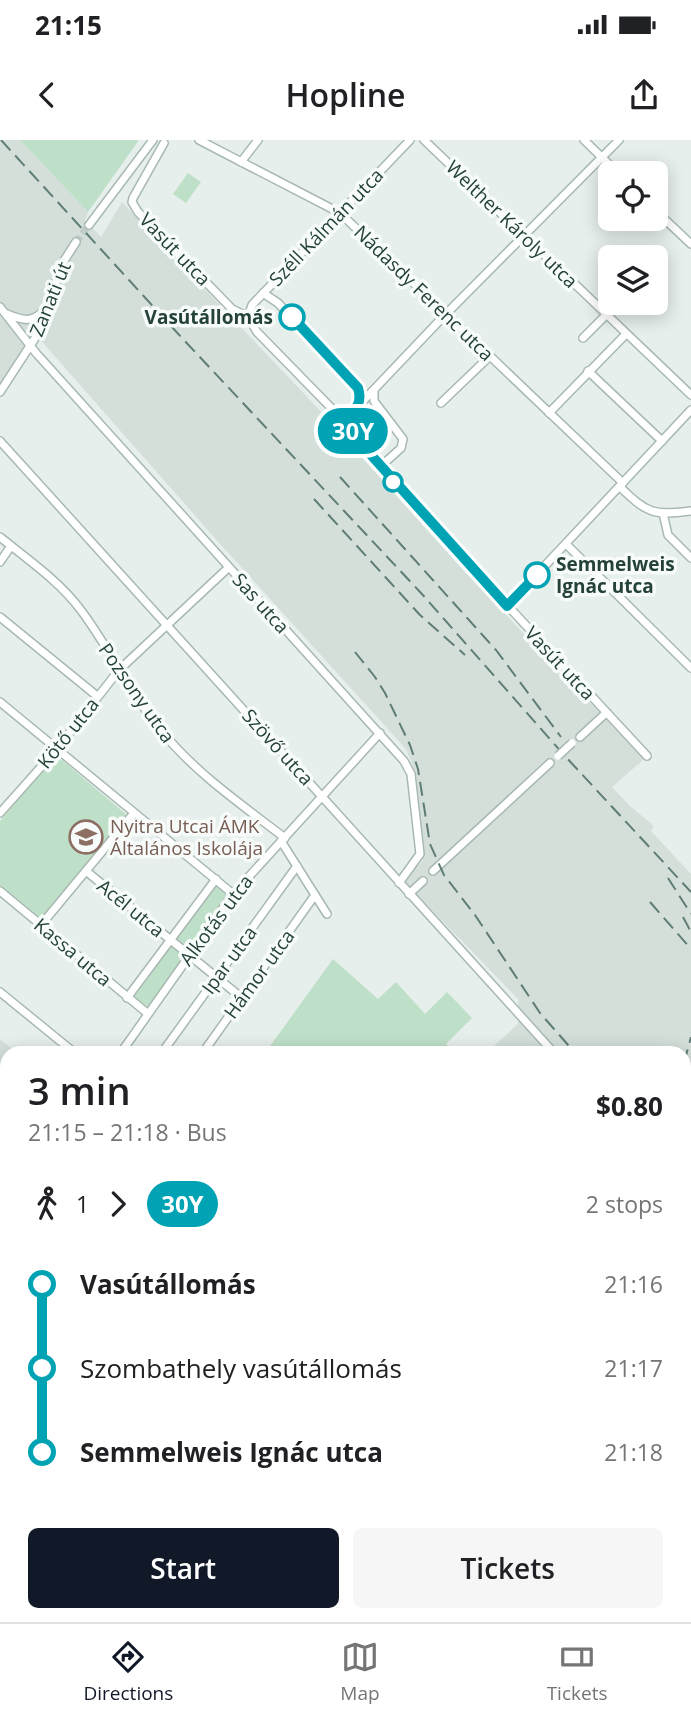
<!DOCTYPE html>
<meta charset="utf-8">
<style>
:root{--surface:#fff;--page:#f6f6f6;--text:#202124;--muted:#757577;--line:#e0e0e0;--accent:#111827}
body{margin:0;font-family:"Open Sans",sans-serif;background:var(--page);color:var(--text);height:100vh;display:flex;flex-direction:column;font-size:26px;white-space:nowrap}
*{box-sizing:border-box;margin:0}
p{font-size:23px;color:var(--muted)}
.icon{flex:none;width:38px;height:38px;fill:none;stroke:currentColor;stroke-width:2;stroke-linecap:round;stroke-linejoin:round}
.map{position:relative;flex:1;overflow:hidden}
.panel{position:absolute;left:0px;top:906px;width:691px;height:576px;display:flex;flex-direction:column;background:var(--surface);border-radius:21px 21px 0 0;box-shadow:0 4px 18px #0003}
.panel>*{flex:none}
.badge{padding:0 14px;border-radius:23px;font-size:24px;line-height:46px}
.tools{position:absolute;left:598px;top:21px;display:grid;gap:14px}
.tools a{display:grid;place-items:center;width:70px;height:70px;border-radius:10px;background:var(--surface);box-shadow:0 4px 18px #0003;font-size:35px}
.map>.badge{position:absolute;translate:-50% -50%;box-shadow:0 0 0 4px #fff}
.legs{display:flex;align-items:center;gap:10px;height:77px;padding:0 28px;font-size:23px}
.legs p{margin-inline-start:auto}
.overview{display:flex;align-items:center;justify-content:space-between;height:119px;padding:0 28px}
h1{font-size:38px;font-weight:600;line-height:52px}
.cta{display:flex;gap:14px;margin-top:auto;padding:14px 28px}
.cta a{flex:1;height:80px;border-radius:10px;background:var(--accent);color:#fff;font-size:28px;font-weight:600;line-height:80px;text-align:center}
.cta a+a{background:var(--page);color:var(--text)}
ul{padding:0 28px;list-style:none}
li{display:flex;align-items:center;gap:24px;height:84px;font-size:26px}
li i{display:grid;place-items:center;width:10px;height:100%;margin:0 9px;background:currentColor}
li i::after{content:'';width:18px;height:18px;margin:-9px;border:5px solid;border-radius:50%;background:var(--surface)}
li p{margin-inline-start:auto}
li:first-child i{background:linear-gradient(#0000 50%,currentColor 0)}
li:last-child i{background:linear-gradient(currentColor 50%,#0000 0)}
.status{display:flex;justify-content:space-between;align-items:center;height:49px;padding:0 35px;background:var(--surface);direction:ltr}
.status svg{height:19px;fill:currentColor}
header{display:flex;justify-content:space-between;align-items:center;height:91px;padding:0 28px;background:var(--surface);font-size:32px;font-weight:600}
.tab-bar{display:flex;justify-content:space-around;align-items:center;height:98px;border-top:2px solid var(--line);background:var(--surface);font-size:19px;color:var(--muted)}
.tab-bar a{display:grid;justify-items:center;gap:4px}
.tab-bar .selected{color:var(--accent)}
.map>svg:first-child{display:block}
.built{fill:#d4dfda}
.green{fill:#bfe0c8}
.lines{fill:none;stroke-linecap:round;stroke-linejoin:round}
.minor-tunnel{stroke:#bfccc8;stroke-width:7;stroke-dasharray:7 3.5;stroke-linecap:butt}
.minor-casing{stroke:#a8b8b2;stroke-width:10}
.minor{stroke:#fff;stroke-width:7}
.rail{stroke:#5f7d75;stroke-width:2;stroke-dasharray:14 7;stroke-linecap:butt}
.minor-bridge-casing{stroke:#a8b8b2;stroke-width:10;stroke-linecap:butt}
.minor-bridge{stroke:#fff;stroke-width:7}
.line-1-casing{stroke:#fff;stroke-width:16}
.line-1{stroke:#00a3b4;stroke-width:10}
.stop-1-dot{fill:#fff;stroke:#00a3b4;stroke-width:3.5}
.labels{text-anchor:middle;stroke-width:7;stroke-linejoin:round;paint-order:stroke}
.street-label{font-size:19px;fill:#24423a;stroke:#f7fbf9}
.stop-label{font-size:19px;font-weight:bold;fill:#24423a;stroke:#f7fbf9;text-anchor:end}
.education-label{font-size:19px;fill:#785e54;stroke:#f7fbf9;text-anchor:start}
</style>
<div class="status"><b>21:15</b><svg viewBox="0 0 49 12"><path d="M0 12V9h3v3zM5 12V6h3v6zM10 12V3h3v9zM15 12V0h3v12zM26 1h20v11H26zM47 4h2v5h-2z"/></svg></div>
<header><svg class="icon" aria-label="back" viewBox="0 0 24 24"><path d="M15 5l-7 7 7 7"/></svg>Hopline<svg class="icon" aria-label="share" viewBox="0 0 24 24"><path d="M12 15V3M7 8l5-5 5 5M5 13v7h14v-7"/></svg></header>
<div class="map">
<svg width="691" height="1482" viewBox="0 0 691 1482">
<rect width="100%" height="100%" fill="#e6efeb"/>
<!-- built -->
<g class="built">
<path d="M0,0H20L88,72L85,80L101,97L122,62L331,282L336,279L352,297L348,302L462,429L644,619L612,647L630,666L654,686L651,691L691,734V1444L684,1449V914L486,913L518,884V859L403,740L423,721L415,631L406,609L213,396L37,196L0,252Z"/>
<path d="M0,899L17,913L7,914V1475H646L634,1482H0Z"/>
</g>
<!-- green -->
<g class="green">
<path d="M20,0H139L88,72Z"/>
<path d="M188,33L201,42L186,63L173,54Z"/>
<path d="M56,615L128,676L39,780L0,747V681Z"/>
<path d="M216,744L230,754L148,867L134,857Z"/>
<path d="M333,819L378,859L396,842L425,874L447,852L472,878L446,904L456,913H265Z"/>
<path d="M290,1475H454L439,1482H285Z"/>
</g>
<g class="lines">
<!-- minor-tunnel -->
<path class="minor-tunnel" d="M76,102L89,85"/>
<defs>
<g id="minor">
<path d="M199,0L340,73L623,343"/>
<path d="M424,0L691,255"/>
<path d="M584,0L618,33"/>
<path d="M164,3L133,58L132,62L138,72L232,169L248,177L257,192L344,281L394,343L647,616"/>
<path d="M241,22L258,0"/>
<path d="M656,71L691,104"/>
<path d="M89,85L153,0"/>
<path d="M263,153L278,163L358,248L359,265"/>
<path d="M0,167L36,213L404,621L411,634L420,714L399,743"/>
<path d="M7,174C24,181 33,183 46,169"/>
<path d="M248,177L252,165L410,0"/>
<path d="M583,198L606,175"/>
<path d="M588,231L662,301"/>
<path d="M374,250V261L403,299L401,308L380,327"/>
<path d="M0,252L39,192L62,124L76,102"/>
<path d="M441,263L490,216"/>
<path d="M549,273L626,194"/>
<path d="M344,281L442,178L619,0"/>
<path d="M0,301L555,914"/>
<path d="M620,347C647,373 653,376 691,371"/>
<path d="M663,373L668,395L691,418"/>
<path d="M0,397C27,419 59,441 80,469C109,507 129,552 160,589C194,632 242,665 285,698"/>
<path d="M566,404L691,528"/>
<path d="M0,422L11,406"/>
<path d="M507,466L691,270"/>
<path d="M0,477L97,556"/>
<path d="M0,562L233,754"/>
<path d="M580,597L606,573"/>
<path d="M0,673L57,609L119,530L228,428"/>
<path d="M281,701L327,774"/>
<path d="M86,731L242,858"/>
<path d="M433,731L550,623"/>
<path d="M0,751L147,873"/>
<path d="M409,754L423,741"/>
<path d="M41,785L134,673"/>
<path d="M0,852L76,914"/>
<path d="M127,858L216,739"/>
<path d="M120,914L233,754L380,593"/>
<path d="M161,914L297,726"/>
<path d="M202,914L315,755"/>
<path d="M0,1085L7,1075"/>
<path d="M0,1153L7,1159"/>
<path d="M684,1413L691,1407"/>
<path d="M483,1475L502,1482"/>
<path d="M560,1482L578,1475"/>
</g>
</defs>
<!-- minor casing -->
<use href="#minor" class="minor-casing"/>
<!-- minor -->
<use href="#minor" class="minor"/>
<!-- rail -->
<g class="rail">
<path d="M1,0L182,198L421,453L564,615L691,752"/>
<path d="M340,337L496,510L561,597"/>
<path d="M314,359L420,475L465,515"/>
<path d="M355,512L375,537L385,553L410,605L418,629L430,704L444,735L475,775L540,873L576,914"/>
<path d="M668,738L691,774"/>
<path d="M650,762L691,809"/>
<path d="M683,777L691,792"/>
<path d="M684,923L691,897"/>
<path d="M684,1198L691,1187"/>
<path d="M684,1258L691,1244"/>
<path d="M684,1435L691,1430"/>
<path d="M163,1482L168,1475"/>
<path d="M460,1482L477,1475"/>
<path d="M596,1482L611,1475"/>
</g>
<defs>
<path id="minor-bridge" d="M558,616L572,603"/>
</defs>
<!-- minor-bridge casing -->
<use href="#minor-bridge" class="minor-bridge-casing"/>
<!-- minor-bridge -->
<use href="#minor-bridge" class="minor-bridge"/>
</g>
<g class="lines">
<defs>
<path id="line-1" d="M292,177L358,248C363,264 355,270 344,281L363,306L507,466L537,435"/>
</defs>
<!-- line-1 casing -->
<use href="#line-1" class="line-1-casing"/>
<!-- line-1 -->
<use href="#line-1" class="line-1"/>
</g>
<!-- icons -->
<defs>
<symbol id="school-ring" viewBox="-11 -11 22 22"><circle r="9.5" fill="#f7fbf9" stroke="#8d6e63" stroke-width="1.5"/><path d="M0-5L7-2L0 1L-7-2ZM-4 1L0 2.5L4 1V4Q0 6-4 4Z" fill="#8d6e63"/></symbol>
</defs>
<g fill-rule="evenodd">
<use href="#school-ring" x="67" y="678" width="38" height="38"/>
</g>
<!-- markers -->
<g class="stop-1-dot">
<circle cx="292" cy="177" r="12"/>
<circle cx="393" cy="342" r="9"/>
<circle cx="537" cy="435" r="12"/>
</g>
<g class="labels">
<!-- street labels -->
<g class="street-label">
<text transform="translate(512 84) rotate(44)" y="7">Welther Károly utca</text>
<text transform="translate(326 87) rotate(-46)" y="7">Széll Kálmán utca</text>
<text transform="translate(175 109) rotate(46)" y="7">Vasút utca</text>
<text transform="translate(424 153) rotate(44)" y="7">Nádasdy Ferenc utca</text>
<text transform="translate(50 159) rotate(-68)" y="7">Zanati út</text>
<text transform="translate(261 463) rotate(48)" y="7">Sas utca</text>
<text transform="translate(560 523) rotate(47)" y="7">Vasút utca</text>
<text transform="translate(137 553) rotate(55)" y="7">Pozsony utca</text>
<text transform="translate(68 593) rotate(-51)" y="7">Kötő utca</text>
<text transform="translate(278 607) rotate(48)" y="7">Szövő utca</text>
<text transform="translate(131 768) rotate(39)" y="7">Acél utca</text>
<text transform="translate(216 780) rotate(-53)" y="7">Alkotás utca</text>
<text transform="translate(73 812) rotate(40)" y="7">Kassa utca</text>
<text transform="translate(229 820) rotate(-54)" y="7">Ipar utca</text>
<text transform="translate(259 834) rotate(-54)" y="7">Hámor utca</text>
</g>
<!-- stop labels -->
<g class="stop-label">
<text x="273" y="184">Vasútállomás</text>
<text x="556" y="431" text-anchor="start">Semmelweis<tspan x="556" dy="22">Ignác utca</tspan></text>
</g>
<!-- education labels -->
<g class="education-label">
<text x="110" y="693">Nyitra Utcai ÁMK<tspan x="110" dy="22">Általános Iskolája</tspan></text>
</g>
</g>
</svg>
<div class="tools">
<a><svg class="icon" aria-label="locate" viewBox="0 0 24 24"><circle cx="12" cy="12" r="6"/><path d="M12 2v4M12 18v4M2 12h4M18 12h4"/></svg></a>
<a><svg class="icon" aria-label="layers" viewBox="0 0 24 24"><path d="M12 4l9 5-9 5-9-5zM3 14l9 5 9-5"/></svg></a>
</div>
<b class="badge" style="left:353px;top:291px;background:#00a3b4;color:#fff">30Y</b>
<section class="panel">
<div class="overview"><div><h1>3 min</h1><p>21:15 – 21:18 · Bus</p></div><b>$0.80</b></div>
<div class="legs"><svg class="icon" aria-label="walk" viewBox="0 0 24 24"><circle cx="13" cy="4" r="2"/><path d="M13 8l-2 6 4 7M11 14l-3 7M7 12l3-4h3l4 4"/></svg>1<svg class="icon" aria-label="forward" viewBox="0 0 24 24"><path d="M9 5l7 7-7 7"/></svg><b class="badge" style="background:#00a3b4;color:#fff">30Y</b><p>2 stops</p></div>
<ul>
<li><i style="color:#00a3b4"></i><b>Vasútállomás</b><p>21:16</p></li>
<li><i style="color:#00a3b4"></i><span>Szombathely vasútállomás</span><p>21:17</p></li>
<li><i style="color:#00a3b4"></i><b>Semmelweis Ignác utca</b><p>21:18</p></li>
</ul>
<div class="cta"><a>Start</a><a>Tickets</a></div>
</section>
</div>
<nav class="tab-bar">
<a class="selected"><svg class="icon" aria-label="directions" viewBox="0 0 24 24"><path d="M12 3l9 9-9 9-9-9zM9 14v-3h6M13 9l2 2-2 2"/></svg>Directions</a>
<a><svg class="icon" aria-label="map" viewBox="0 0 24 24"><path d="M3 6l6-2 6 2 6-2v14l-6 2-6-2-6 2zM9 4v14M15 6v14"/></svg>Map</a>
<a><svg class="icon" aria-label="tickets" viewBox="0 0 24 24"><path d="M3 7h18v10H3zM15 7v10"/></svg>Tickets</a>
</nav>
